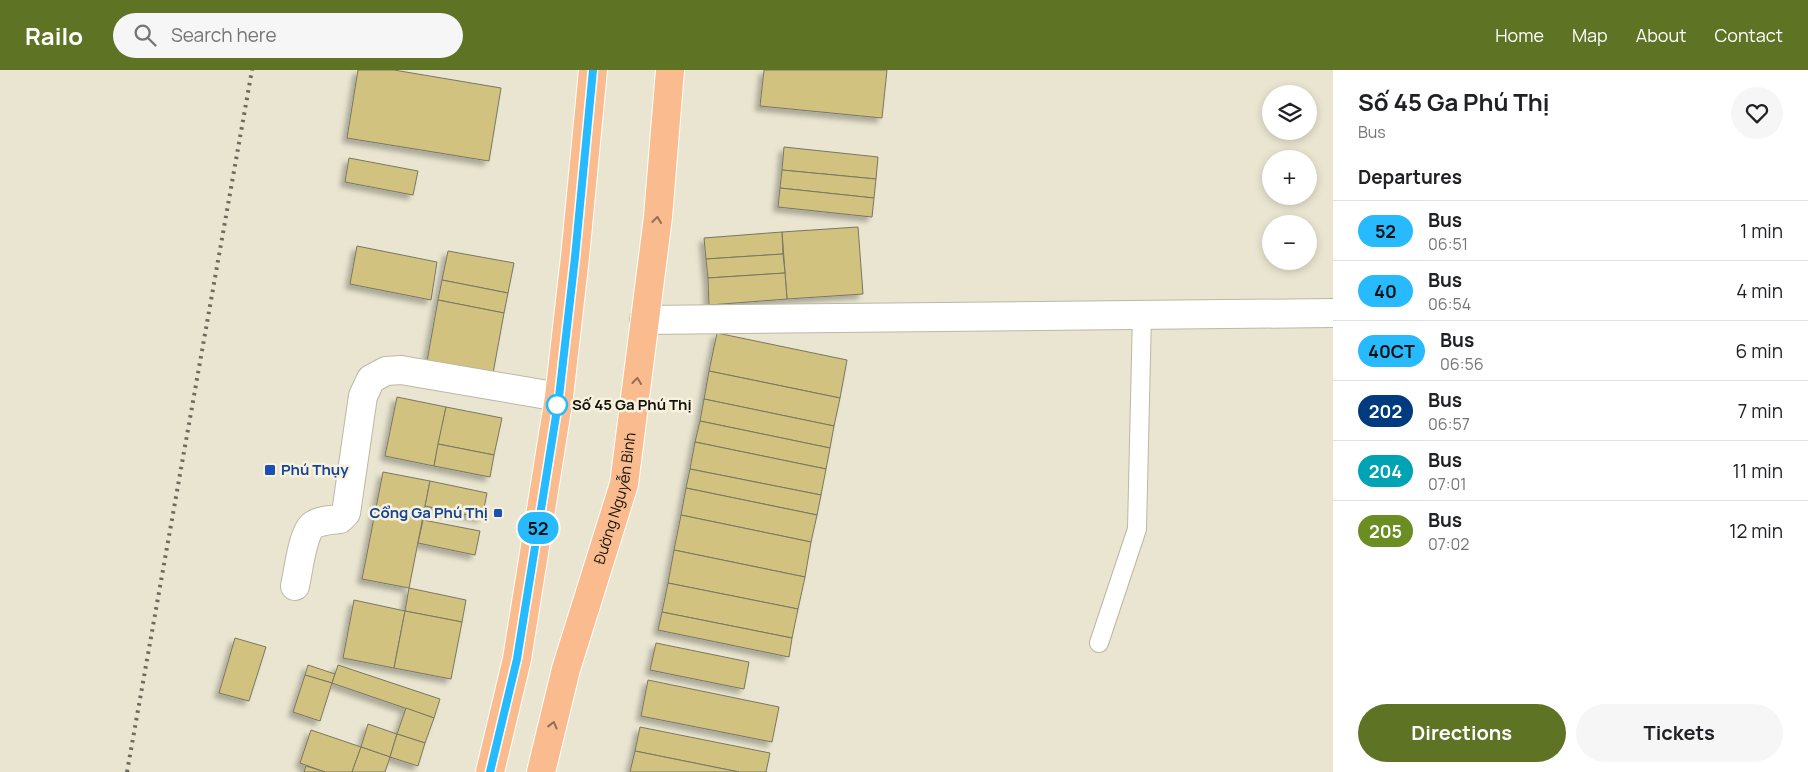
<!DOCTYPE html>
<meta charset="utf-8">
<style>
:root{--surface:#fff;--page:#f6f6f6;--text:#202124;--muted:#757577;--line:#e0e0e0;--accent:#5e7323}
body{margin:0;font-family:Manrope,sans-serif;background:var(--page);color:var(--text);height:100vh;display:flex;flex-direction:column;font-size:19px;white-space:nowrap}
*{box-sizing:border-box;margin:0}
p{font-size:16px;color:var(--muted)}
.icon{flex:none;width:28px;height:28px;fill:none;stroke:currentColor;stroke-width:2;stroke-linecap:round;stroke-linejoin:round}
.map{position:relative;flex:1;overflow:hidden}
.panel{display:flex;flex-direction:column;background:var(--surface);width:475px}
.panel>*{flex:none}
.badge{padding:0 10px;border-radius:16px;font-size:18px;line-height:32px}
.controls{position:absolute;left:1262px;top:15px;display:grid;gap:10px}
.controls a{display:grid;place-items:center;width:55px;height:55px;border-radius:50%;background:var(--surface);box-shadow:0 2px 8px #0003;font-size:25px}
.map>.badge{position:absolute;translate:-50% -50%;box-shadow:0 0 0 2px #fff}
h2{padding:0 25px;font-size:19px;line-height:45px}
.round{display:grid;place-items:center;flex:none;width:52px;height:52px;border-radius:26px;background:var(--page)}
.headline{display:flex;align-items:center;justify-content:space-between;height:85px;padding:0 25px}
h1{font-size:24px;font-weight:700;line-height:38px}
.primary-button{display:flex;gap:10px;margin-top:auto;padding:10px 25px}
.primary-button a{flex:1;height:58px;border-radius:30px;background:var(--accent);color:#fff;font-size:20px;font-weight:700;line-height:58px;text-align:center}
.primary-button a+a{background:var(--page);color:var(--text)}
ul{padding:0;list-style:none}
li{display:flex;align-items:center;gap:15px;height:60px;padding:0 25px;border-top:1px solid var(--line)}
li div{flex:1}
li b{display:block;font-size:19px}
li em{font-style:normal}
li .badge{min-width:55px;font-weight:700;text-align:center}
header{display:flex;align-items:center;gap:30px;box-sizing:border-box;height:70px;padding:0 25px;background:var(--accent);color:#fff}
header strong{font-size:24px}
nav{display:flex;gap:28px;margin-inline-start:auto;font-size:18px}
.search{width:350px;height:45px;background:var(--page);display:flex;align-items:center;gap:12px;box-sizing:border-box;padding:0 18px;border-radius:28px;color:var(--muted);font-size:19px}
main{display:flex;flex:1;min-height:0}
.map>svg:first-child{display:block}
.building{fill:#d1c27f;stroke:#7a7663;filter:url(#shadow)}
.lines{fill:none;stroke-linecap:round;stroke-linejoin:round}
.lane-casing{stroke:#bcb8a4;stroke-width:20}
.street-casing{stroke:#bcb8a4;stroke-width:30}
.highway-casing{stroke:#fff;stroke-width:30}
.lane{stroke:#fff;stroke-width:18}
.street{stroke:#fff;stroke-width:28}
.highway{stroke:#fabc8f;stroke-width:28}
.rail{stroke:#6c6a5d;stroke-width:4;stroke-dasharray:2.5 5;stroke-linecap:butt}
.oneway{stroke:#926f53}
.line-casing{stroke:#fff;stroke-width:11}
.line{stroke:#27baff;stroke-width:8}
.stop-dot{fill:#fff;stroke:#27baff;stroke-width:2.5}
.transit-dot{fill:#1a4fb4;stroke:#f6f2dd;stroke-width:2}
.labels{text-anchor:middle;stroke-width:5;stroke-linejoin:round;paint-order:stroke}
.stop-label{font-size:15px;font-weight:bold;fill:#12110a;stroke:#f6f2dd;text-anchor:start}
.transit-label{font-size:15px;font-weight:bold;fill:#164399;stroke:#f6f2dd;text-anchor:start}
.street-label{font-size:15px;fill:#12110a;stroke:#f6f2dd}
</style>
<header>
<strong>Railo</strong>
<div class="search"><svg class="icon" aria-label="search" viewBox="0 0 24 24"><circle cx="10" cy="10" r="6"/><path d="M15 15l6 6"/></svg>Search here</div>
<nav><a>Home</a><a>Map</a><a>About</a><a>Contact</a></nav>
</header>
<main>
<div class="map">
<svg width="1333" height="702" viewBox="0 0 1333 702">
<defs>
<filter id="shadow"><feDropShadow dx="-4.5" dy="4.5" stdDeviation="2.5" flood-color="#0004"/></filter>
</defs>
<rect width="100%" height="100%" fill="#e9e5d0"/>
<!-- building -->
<g class="building">
<path d="M358,0H394L501,18L489,91L347,68Z"/>
<path d="M764,0H887L882,48L760,36Z"/>
<path d="M784,77L878,87L876,109L782,100Z"/>
<path d="M349,88L418,101L413,125L345,112Z"/>
<path d="M782,100L876,109L874,128L780,118Z"/>
<path d="M780,118L874,128L872,147L778,137Z"/>
<path d="M858,157L863,224L787,229L782,162Z"/>
<path d="M782,162L783,184L706,189L704,168Z"/>
<path d="M357,176L437,192L431,230L350,214Z"/>
<path d="M448,181L514,193L508,223L442,210Z"/>
<path d="M783,184L785,203L708,208L706,189Z"/>
<path d="M785,203L787,229L709,235L708,208Z"/>
<path d="M442,210L508,223L504,243L438,230Z"/>
<path d="M438,230L504,243L492,309L426,297Z"/>
<path d="M717,263L847,290L840,328L709,301Z"/>
<path d="M709,301L840,328L834,356L704,329Z"/>
<path d="M397,327L446,337L434,396L385,386Z"/>
<path d="M704,329L834,356L830,378L700,351Z"/>
<path d="M446,337L502,348L494,385L438,374Z"/>
<path d="M700,351L830,378L826,399L695,372Z"/>
<path d="M695,372L826,399L821,425L690,399Z"/>
<path d="M438,374L494,385L490,407L434,396Z"/>
<path d="M690,399L821,425L817,445L686,418Z"/>
<path d="M383,402L430,411L409,518L362,509Z"/>
<path d="M430,411L487,423L482,448L425,436Z"/>
<path d="M686,418L817,445L811,472L681,445Z"/>
<path d="M681,445L811,472L805,507L674,480Z"/>
<path d="M423,450L480,461L475,485L418,473Z"/>
<path d="M674,480L805,507L798,539L668,513Z"/>
<path d="M668,513L798,539L792,568L662,542Z"/>
<path d="M409,518L466,530L462,552L405,541Z"/>
<path d="M354,530L405,541L394,598L343,588Z"/>
<path d="M405,541L462,552L451,609L394,598Z"/>
<path d="M662,542L792,568L789,587L658,560Z"/>
<path d="M235,568L266,577L249,631L219,623Z"/>
<path d="M656,573L749,592L744,619L650,600Z"/>
<path d="M308,595L335,604L332,613L305,605Z"/>
<path d="M338,595L440,629L434,648L332,613Z"/>
<path d="M305,605L332,613L320,651L293,642Z"/>
<path d="M648,610L779,637L772,672L641,646Z"/>
<path d="M406,638L434,648L425,673L397,664Z"/>
<path d="M368,654L397,664L390,687L361,677Z"/>
<path d="M640,657L770,683L766,702H739L635,681Z"/>
<path d="M311,660L361,677L352,702H325L300,693Z"/>
<path d="M397,664L425,673L418,696L390,687Z"/>
<path d="M361,677L390,687L385,702H352Z"/>
<path d="M635,681L739,702H630Z"/>
<path d="M306,696L325,702H304Z"/>
</g>
<g class="lines">
<defs>
<path id="lane" d="M1099,573L1137,459L1142,244"/>
<g id="street">
<path d="M644,250L1333,243"/>
<path d="M295,516C298,503 303,461 313,455C321,450 331,450 340,449L346,443L363,326L371,309L386,301L401,300L559,327"/>
</g>
<g id="highway">
<path d="M490,702L517,589L559,327L575,187L593,0"/>
<path id="s1" d="M541,702L566,599L624,414L658,147L670,0"/>
</g>
</defs>
<!-- lane casing -->
<use href="#lane" class="lane-casing"/>
<!-- street casing -->
<use href="#street" class="street-casing"/>
<!-- highway casing -->
<use href="#highway" class="highway-casing"/>
<!-- lane -->
<use href="#lane" class="lane"/>
<!-- street -->
<use href="#street" class="street"/>
<!-- highway -->
<use href="#highway" class="highway"/>
<!-- rail -->
<path class="rail" d="M127,702L252,0"/>
</g>
<!-- one-way arrows -->
<defs><path id="oneway-chevron" d="M-2-3.5L2.5 0L-2 3.5" fill="none" stroke-width="1.6" stroke-linecap="round" stroke-linejoin="round" transform="scale(1.25)"/></defs>
<g class="oneway">
<use href="#oneway-chevron" transform="translate(657 150) rotate(-84)"/>
<use href="#oneway-chevron" transform="translate(637 311) rotate(-83)"/>
<use href="#oneway-chevron" transform="translate(553 655) rotate(-76)"/>
</g>
<g class="lines">
<defs>
<path id="line" d="M490,702L517,589L559,327L575,187L593,0"/>
</defs>
<!-- line casing -->
<use href="#line" class="line-casing"/>
<!-- line -->
<use href="#line" class="line"/>
</g>
<!-- markers -->
<circle class="stop-dot" cx="557" cy="335" r="10"/>
<g class="transit-dot">
<rect x="264" y="394" width="12" height="12" rx="2.5"/>
<rect x="493" y="438" width="10" height="10" rx="2.5"/>
</g>
<g class="labels">
<!-- stop labels -->
<g class="stop-label">
<text x="572" y="340">Số 45 Ga Phú Thị</text>
</g>
<!-- transit labels -->
<g class="transit-label">
<text x="281" y="405">Phú Thụy</text>
<text x="488" y="448" text-anchor="end">Cổng Ga Phú Thị</text>
</g>
<!-- street labels -->
<g class="street-label">
<text dy="5" stroke="none"><textPath href="#s1" startOffset="284">Đường Nguyễn Bình</textPath></text>
</g>
</g>
</svg>
<div class="controls">
<a><svg class="icon" aria-label="layers" viewBox="0 0 24 24"><path d="M12 4l9 5-9 5-9-5zM3 14l9 5 9-5"/></svg></a>
<a>+</a>
<a>−</a>
</div>
<b class="badge" style="left:538px;top:458px;background:#27baff;color:#111">52</b>
</div>
<section class="panel">
<div class="headline"><div><h1>Số 45 Ga Phú Thị</h1><p>Bus</p></div><a class="round"><svg class="icon" aria-label="heart" viewBox="0 0 24 24"><path d="M12 20l-8-8c-3-5 5-10 8-4 3-6 11-1 8 4z"/></svg></a></div>
<h2>Departures</h2>
<ul>
<li><span class="badge" style="background:#27baff;color:#111">52</span><div><b>Bus</b><p>06:51</p></div><em>1 min</em></li>
<li><span class="badge" style="background:#27baff;color:#111">40</span><div><b>Bus</b><p>06:54</p></div><em>4 min</em></li>
<li><span class="badge" style="background:#27baff;color:#111">40CT</span><div><b>Bus</b><p>06:56</p></div><em>6 min</em></li>
<li><span class="badge" style="background:#003b80;color:#fff">202</span><div><b>Bus</b><p>06:57</p></div><em>7 min</em></li>
<li><span class="badge" style="background:#00a3b4;color:#fff">204</span><div><b>Bus</b><p>07:01</p></div><em>11 min</em></li>
<li><span class="badge" style="background:#6b8e23;color:#fff">205</span><div><b>Bus</b><p>07:02</p></div><em>12 min</em></li>
</ul>
<div class="primary-button"><a>Directions</a><a>Tickets</a></div>
</section>
</main>
